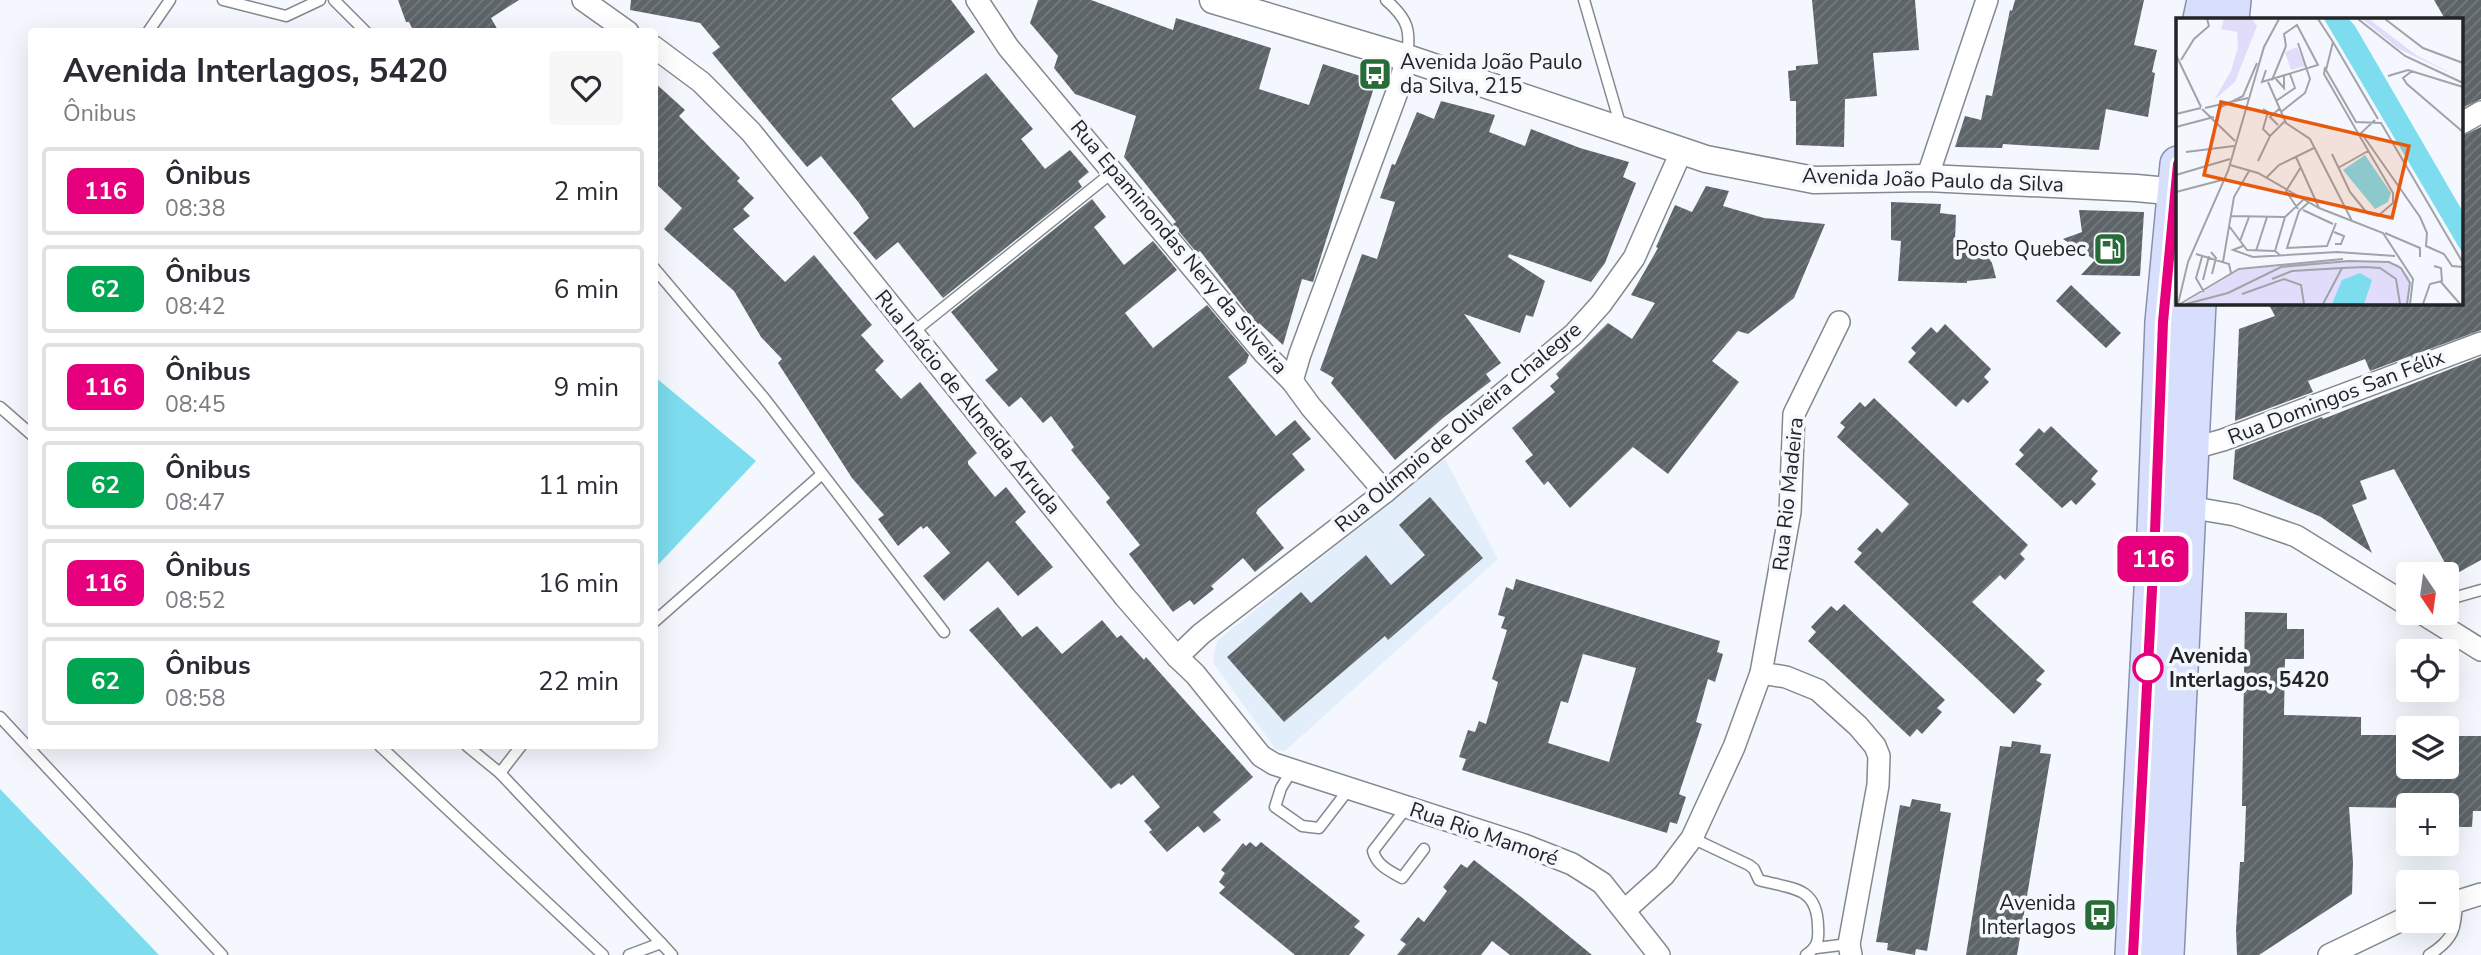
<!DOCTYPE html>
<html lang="pt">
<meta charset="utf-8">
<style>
:root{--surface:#fff;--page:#f7f7f7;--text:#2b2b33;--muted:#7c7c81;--line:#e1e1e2}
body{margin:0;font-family:"Nunito Sans",sans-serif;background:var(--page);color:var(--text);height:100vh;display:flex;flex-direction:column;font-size:26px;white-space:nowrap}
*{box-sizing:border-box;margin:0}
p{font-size:23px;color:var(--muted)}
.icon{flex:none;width:38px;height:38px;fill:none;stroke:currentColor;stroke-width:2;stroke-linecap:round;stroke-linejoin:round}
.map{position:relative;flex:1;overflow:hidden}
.panel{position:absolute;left:28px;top:28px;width:630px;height:721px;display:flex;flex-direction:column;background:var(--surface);border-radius:7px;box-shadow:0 7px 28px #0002}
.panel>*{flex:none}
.badge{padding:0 14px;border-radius:10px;font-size:24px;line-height:46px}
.needle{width:46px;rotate:167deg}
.fabs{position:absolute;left:2396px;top:562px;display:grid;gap:14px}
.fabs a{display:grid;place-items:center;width:63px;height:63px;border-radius:7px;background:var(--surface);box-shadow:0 7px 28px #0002;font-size:35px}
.map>.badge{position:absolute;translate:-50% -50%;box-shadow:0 0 0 4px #fff}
.round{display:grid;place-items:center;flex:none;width:74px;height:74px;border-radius:7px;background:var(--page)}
.summary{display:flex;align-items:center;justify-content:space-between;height:119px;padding:0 35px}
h1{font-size:33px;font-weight:700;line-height:52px}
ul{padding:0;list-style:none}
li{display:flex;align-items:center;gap:21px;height:88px;margin:0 14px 10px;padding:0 21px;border:4px solid var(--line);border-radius:7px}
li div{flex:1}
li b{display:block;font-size:26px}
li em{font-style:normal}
li .badge{min-width:77px;font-weight:700;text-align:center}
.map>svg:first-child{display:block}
.built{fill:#e3eefb}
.water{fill:#7dddee}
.building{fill:url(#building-hatch);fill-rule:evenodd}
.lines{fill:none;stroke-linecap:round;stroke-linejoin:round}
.service-casing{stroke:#84898f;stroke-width:13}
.minor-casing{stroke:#84898f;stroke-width:24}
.tertiary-casing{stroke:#84898f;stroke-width:29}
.primary-casing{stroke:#8790b0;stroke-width:38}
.service{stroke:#fff;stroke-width:10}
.minor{stroke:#fff;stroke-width:21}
.tertiary{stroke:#fff;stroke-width:26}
.primary{stroke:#d7dffc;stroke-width:35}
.line-casing{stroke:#fff;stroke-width:16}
.line{stroke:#e6007e;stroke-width:10}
.stop-dot{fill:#fff;stroke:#e6007e;stroke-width:3.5}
.labels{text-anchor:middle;stroke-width:7;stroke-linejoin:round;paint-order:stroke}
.poi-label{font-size:21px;fill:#222426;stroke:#f4f8fe;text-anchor:end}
.street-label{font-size:21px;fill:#222426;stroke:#f4f8fe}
.stop-label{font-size:21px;font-weight:bold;fill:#222426;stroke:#f4f8fe;text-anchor:start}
.inset-road{fill:none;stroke:#a0a3a8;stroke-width:2}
.view{fill:#e8590c;fill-opacity:0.15;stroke:#e8590c;stroke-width:3.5}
.inset-edge{fill:none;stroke:#222426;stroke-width:3.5}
</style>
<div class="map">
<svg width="2481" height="955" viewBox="0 0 2481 955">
<defs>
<pattern id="building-hatch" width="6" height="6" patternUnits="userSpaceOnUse" patternTransform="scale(1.75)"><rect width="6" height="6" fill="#5c6468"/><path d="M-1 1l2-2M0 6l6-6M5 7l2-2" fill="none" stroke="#747a7e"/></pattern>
</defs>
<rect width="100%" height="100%" fill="#f4f8fe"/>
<!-- built -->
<path class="built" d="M1445,459L1498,559L1285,751L1276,750L1214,664L1213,655L1218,640Z"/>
<!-- water -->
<g class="water">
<path d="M655,377L756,461L655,568H654Z"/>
<path d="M0,789L159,955H0Z"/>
</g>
<!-- building -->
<g class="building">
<path d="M398,0H519L491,18L499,32H414L409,22H406Z"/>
<path d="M631,0H951L975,32L891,99L914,128L986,73L1033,129L1021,139L1045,169L1070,150L1089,172L1078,181L1082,187L943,298L898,242L876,260L853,233L869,218L859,203L821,156L807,167L712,53L720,47L700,23L630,10Z"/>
<path d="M1038,0H1091L1173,30L1176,18L1271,48L1259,89L1309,105L1323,64L1376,81L1313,282L1302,279L1283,345L1259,323L1258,326L1200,251L1197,253L1173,224L1176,222L1124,157L1136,116L1075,94L1054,68L1058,56L1030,23Z"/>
<path d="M1812,0H1915L1919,50L1873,53L1877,96L1845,99L1844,147L1796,145V101H1790L1788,71L1796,70V66L1818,64Z"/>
<path d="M2015,0H2144L2134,45L2157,50L2152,72L2155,73L2148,117L2106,109L2099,150L2003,144L2002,148L1955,147L1965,116L1981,120L1986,95L1992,96L2010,10L2012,11Z"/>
<path d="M2434,0H2481V99L2462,108V19H2445Z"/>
<path d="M654,82L685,110L679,116L740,178L737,181L754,198L743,209L750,216L733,229L785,282L814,255L872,325L861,335L884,361L875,370L901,399L920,382L977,453L968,461V464L995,497L1006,487L1026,512L1015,522L1053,567L1018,596L988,561L944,601L923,576L950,553L927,526L923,529L921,526L898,546L878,519L884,515L852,478L778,363L782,359L761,337L734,291L664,229L682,208L654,182Z"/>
<path d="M1441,101L1495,115L1489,132L1525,146L1531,129L1580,148L1629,162L1623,177L1636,183L1605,263L1591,282L1509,254L1508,257L1545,281L1533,317L1526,315L1520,333L1464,314L1501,363L1486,374L1491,381L1443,418L1395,460L1331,383L1334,378L1320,370L1362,254L1377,259L1395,202L1380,198L1392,164L1395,165L1417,112L1434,119Z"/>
<path d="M2481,127V330L2370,371L2365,359L2308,381L2313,392L2235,421L2239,329L2275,316L2268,303H2462V136Z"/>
<path d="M1706,186L1729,191L1723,206L1764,218L1825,224L1794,298L1748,334L1738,331L1712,361L1739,382L1668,474L1633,447L1570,508L1548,481L1544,485L1525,461L1533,455L1512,428L1555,392L1550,386L1559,378L1556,374L1608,323L1632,339L1655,303L1631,295L1658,248L1656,247L1675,205L1692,212Z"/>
<path d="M1092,199L1106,217L1094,227L1124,265L1153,241L1177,270L1125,313L1153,348L1207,305L1249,355L1246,363L1228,377L1276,436L1295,420L1311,439L1292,454L1305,470L1258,509L1256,513L1284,548L1255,572L1243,558L1211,586L1214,589L1194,605L1190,600L1173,612L1129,554L1140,545L1106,502L1110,498L1071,450L1074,447L1051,416L1043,423L1021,397L1009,407L985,380L998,370L951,312Z"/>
<path d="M1891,202L1941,204L1940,213L1956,215L1955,240L1968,241V255L1987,256L1992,263L1996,278L1967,281V283L1898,281L1901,241L1891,240Z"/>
<path d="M2079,210L2144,212L2140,276L2081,275L2095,260L2063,239L2082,232Z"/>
<path d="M2071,285L2121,333L2106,348L2056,301Z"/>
<path d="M1945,324L1991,369L1984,377L1989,382L1968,403L1963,399L1956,407L1908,362L1916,353L1911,348L1931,327L1937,333Z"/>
<path d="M2481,357V560L2452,576L2394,469L2360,481L2367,499L2352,505L2372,553L2321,517L2233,479L2235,450L2322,417L2323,419Z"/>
<path d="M1874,398L2028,545L2020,554L2025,559L2005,580L2000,575L1972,602L2045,671L2036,680L2042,684L2014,714L1854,562L1862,553L1857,549L1877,528L1882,533L1909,504L1837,437L1845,427L1840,423L1860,402L1865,407Z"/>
<path d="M2051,426L2098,471L2091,479L2096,484L2076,505L2071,500L2062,508L2015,464L2024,455L2019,450L2039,428L2044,433Z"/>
<path d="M1430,497L1483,558L1388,640L1385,636L1284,722L1227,657L1301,592L1311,603L1366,555L1391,585L1425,555L1399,525Z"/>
<path d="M1516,579L1720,641L1717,652L1723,654L1715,682L1708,679L1696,722L1702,724L1679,794L1686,797L1677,824L1670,822L1667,833L1462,770L1466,759L1459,757L1468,730L1475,732L1479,721L1486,724L1498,682L1492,679L1507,630L1501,628L1505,617L1498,615L1506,587L1513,590ZM1583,654L1636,668L1609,762L1548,743L1561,701L1568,703Z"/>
<path d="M1844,604L1945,700L1937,708L1942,712L1922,734L1917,729L1910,737L1808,641L1816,632L1811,627L1831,606L1837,611Z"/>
<path d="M998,607L1022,637L1037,626L1062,654L1102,620L1117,638L1121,635L1144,660L1146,657L1253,777L1213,812L1221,820L1204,833L1198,826L1167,852L1149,832L1152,830L1144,821L1160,807L1133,775L1121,785L1119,783L1111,789L969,630Z"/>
<path d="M2245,612L2287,613V629H2304V659H2285L2284,715L2361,717V735H2408V766H2446V736H2481V811H2473L2472,827H2446V805H2408V808L2349,807L2353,862L2352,894L2259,955H2237L2236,930L2240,862H2244L2246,806H2242Z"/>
<path d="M2012,741L2041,745L2040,753L2051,754L2017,955H1966L2000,746L2011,747Z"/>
<path d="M1912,799L1941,804L1940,811L1951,813L1927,951L1916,949L1915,955L1887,950L1888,943L1876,942L1900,805L1910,807Z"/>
<path d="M1250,842L1256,847L1261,842L1360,921L1354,927L1365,935L1349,955H1295L1219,893L1225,887L1219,882L1225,873L1221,870L1243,843L1246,846Z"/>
<path d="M1474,860L1525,900L1592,955H1510L1492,941L1481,955H1397L1406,944L1400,940L1418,917L1424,922L1447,891L1443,887L1461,864L1467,868Z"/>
</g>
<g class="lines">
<defs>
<g id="service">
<path d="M223,0L286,16L320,0"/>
<path d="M334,0L366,32"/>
<path d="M1386,0C1408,19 1411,30 1407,58"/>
<path d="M1584,0L1621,127"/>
<path d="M148,32L170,0"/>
<path d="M654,268L764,398L944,632"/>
<path d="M912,333L1114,171"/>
<path d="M0,407L32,435"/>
<path d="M2446,606L2453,598L2481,590"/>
<path d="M654,622L822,474"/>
<path d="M0,717L222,955"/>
<path d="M380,746L603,955"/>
<path d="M467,746L500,773L661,943"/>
<path d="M1292,770L1281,788L1275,807L1302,826L1319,828L1349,789"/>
<path d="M500,773L521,746"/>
<path d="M1407,807L1373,851C1377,866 1390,871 1402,878L1424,849"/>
<path d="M1692,838L1749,865L1754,869L1759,880C1790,889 1817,885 1818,926C1819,940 1818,947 1806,955"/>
<path d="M1816,948L1849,944"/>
<path d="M629,955L661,943L672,955"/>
<path d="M2429,955C2454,939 2456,929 2457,901"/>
</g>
<g id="minor">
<path d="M583,0L628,32"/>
<path d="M977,0L1008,47L1264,353L1292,381L1311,407L1385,492"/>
<path d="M654,47L701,82L751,132L1125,597L1177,657L1195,674L1261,756L1274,764L1524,845L1572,864L1602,883L1659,955"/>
<path d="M2462,123L2481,112"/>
<path d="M1927,178L1987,0"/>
<path d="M1292,381L1300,354L1397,92L1407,58"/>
<path d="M2191,449L2223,440L2481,343"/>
<path d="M2188,507L2235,515L2296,536L2408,605"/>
<path d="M2420,612L2481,650"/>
<path d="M1177,657L1201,634L1385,492L1574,334L1601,304L1634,258L1682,150"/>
<path d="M1761,673L1786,677L1818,690L1858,726L1875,746L1879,756L1878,785L1849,944L1851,955"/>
<path d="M2446,905L2481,894"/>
<path d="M1625,910L1664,875L1692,838L1734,747L1761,673L1790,512L1794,414L1839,322"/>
<path d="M2329,955L2408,917"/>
</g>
<path id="tertiary" d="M1213,0L1407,58L1706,159L1814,180L1927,178L2136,188L2178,192"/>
<g id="primary">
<path d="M2201,19L2205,0"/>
<path d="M2231,19L2233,0"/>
<path d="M2133,955L2155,532L2163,322L2178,164"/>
<path d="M2166,955L2198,303"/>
</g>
</defs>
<!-- service casing -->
<use href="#service" class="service-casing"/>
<!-- minor casing -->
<use href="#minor" class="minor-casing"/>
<!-- tertiary casing -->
<use href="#tertiary" class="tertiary-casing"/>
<!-- primary casing -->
<use href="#primary" class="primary-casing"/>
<!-- service -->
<use href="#service" class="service"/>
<!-- minor -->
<use href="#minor" class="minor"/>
<!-- tertiary -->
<use href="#tertiary" class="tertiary"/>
<!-- primary -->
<use href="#primary" class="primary"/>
</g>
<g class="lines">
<defs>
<path id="line" d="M2133,955L2155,532L2163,322L2178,164"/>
</defs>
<!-- line casing -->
<use href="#line" class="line-casing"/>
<!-- line -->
<use href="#line" class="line"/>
</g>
<!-- icons -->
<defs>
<symbol id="bus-square" viewBox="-11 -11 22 22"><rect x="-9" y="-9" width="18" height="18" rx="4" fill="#276b36" stroke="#f4f8fe"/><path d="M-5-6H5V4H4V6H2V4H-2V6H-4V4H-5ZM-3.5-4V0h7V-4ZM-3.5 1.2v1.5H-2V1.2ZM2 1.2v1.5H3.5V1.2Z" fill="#fff"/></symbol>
<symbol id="fuel-square" viewBox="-11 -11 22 22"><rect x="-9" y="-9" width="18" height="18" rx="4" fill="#276b36" stroke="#f4f8fe"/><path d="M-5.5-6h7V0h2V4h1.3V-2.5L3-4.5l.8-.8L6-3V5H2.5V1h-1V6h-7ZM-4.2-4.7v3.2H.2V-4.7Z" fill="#fff"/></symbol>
</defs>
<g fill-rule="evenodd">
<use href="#bus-square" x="1356" y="55" width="38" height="38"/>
<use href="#fuel-square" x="2091" y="230" width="38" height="38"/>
<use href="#bus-square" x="2081" y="896" width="38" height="38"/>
</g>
<!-- markers -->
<circle class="stop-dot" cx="2148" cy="668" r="14"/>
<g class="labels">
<!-- poi labels -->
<g class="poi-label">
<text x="1400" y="69" text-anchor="start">Avenida João Paulo<tspan x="1400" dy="24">da Silva, 215</tspan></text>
<text x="2086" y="256">Posto Quebec</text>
<text x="2076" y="910">Avenida<tspan x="2076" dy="24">Interlagos</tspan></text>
</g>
<!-- street labels -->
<g class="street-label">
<text transform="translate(1933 180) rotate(2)" y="7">Avenida João Paulo da Silva</text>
<text transform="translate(1179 247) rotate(50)" y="7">Rua Epaminondas Nery da Silveira</text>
<text transform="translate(2336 397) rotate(-21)" y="7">Rua Domingos San Félix</text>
<text transform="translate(968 402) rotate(51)" y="7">Rua Inácio de Almeida Arruda</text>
<text transform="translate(1458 427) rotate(-40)" y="7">Rua Olímpio de Oliveira Chalegre</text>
<text transform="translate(1788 494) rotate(-84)" y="7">Rua Rio Madeira</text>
<text transform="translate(1484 834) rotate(19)" y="7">Rua Rio Mamoré</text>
</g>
<!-- stop labels -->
<g class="stop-label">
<text x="2169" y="663">Avenida<tspan x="2169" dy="24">Interlagos, 5420</tspan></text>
</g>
</g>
<!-- overview -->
<g transform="translate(2176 18)">
<rect width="287" height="287" fill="#f4f8fe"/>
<path d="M121,29L129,48L115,52L109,34ZM171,242L222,246L234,260L232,286H7L64,252Z" fill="#e1dcf9"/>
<path d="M48,1H76L81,8L59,64L38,82L55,53L62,29L61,14L45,11ZM186,1H193L240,37L287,61L223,31ZM99,248L47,276L30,275L61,253Z" fill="#e1dcf9"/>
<path d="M148,1H173L179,8L287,194V236ZM189,137L215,175L212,184L199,191L167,152ZM184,255L196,262L188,286H156L166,262Z" fill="#7dddee"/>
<path class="inset-road" d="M142,1L157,24L150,52L180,104L205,105L287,245M182,1L229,38L287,65M209,1L247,30L287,45M157,24L202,101M0,37L25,89M5,42L18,21L33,8L31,1M149,49L148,56L183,117L199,102M90,52L86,64L142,47L121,7L108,16L110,28M236,53L227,60L231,66L287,114M212,58L232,52L287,69M100,61L108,70V58M96,62L110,28M92,64L110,105L134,121L176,203M100,83L119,70L114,56M45,89L67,78L81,45M29,90L72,80M26,91L59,123M87,91L92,94L87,111L94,118M105,94L129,75L134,61L122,25M0,96L25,90M102,107L94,99L103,91M0,109L38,99M186,116L244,199L251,215L250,228L268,236L276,248L287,249M10,134L58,128M156,136L174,174L191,195L202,198L217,185V175L183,117M120,139L143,190M82,143L94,118L109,103M54,147L82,155L143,190L207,215L237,261L234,286M162,150L192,133M0,157L54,141M91,159L103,147L138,130M0,174L46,162M133,184L123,193L111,230L151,228L160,205M122,191L110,173L125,149M127,192L157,206M54,198L109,199M109,199L127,182M53,208L71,232L99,233L105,238M158,214L168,218L165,226H159M209,215L244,230V239M64,223L73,199M67,228L57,232L77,239L161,234L219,238M80,233L91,199M99,233L109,199M35,234L40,240L36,256M20,236L53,246L55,255M26,239L20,260L28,274M47,244L58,179L73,153M96,261L116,253L166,250M27,262L33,238M265,264L284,286M66,276L108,261L125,267L128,286M2,286L12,244L52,153L88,29L103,1M4,286L63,251L167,241M10,286L52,275L105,249L173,243L213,244L225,250L234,265L231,286M147,286L166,250L189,249L204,250L220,261L224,286M247,286L254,266L266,263L265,250L258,248"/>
<path class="view" d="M45,84L233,128L216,200L28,157Z"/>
<rect width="287" height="287" class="inset-edge"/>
</g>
</svg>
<div class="fabs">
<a><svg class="needle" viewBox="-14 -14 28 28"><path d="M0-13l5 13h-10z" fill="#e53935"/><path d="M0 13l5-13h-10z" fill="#7c7c81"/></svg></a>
<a><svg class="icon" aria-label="locate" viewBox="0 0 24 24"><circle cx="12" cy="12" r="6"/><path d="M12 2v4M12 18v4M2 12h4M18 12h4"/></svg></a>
<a><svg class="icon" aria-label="layers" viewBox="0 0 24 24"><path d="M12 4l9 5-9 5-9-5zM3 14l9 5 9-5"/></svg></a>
<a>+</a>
<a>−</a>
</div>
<b class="badge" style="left:2153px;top:559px;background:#e6007e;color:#fff">116</b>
<section class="panel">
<div class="summary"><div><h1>Avenida Interlagos, 5420</h1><p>Ônibus</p></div><a class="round"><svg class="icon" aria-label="heart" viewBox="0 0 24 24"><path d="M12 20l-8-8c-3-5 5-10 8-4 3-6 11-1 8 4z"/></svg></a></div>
<ul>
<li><span class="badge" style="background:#e6007e;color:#fff">116</span><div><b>Ônibus</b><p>08:38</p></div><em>2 min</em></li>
<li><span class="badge" style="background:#00a651;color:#fff">62</span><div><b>Ônibus</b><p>08:42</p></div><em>6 min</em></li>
<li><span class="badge" style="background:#e6007e;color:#fff">116</span><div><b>Ônibus</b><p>08:45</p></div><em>9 min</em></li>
<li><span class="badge" style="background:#00a651;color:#fff">62</span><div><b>Ônibus</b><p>08:47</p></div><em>11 min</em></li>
<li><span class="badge" style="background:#e6007e;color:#fff">116</span><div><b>Ônibus</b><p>08:52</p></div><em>16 min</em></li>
<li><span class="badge" style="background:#00a651;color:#fff">62</span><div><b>Ônibus</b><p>08:58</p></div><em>22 min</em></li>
</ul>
</section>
</div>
